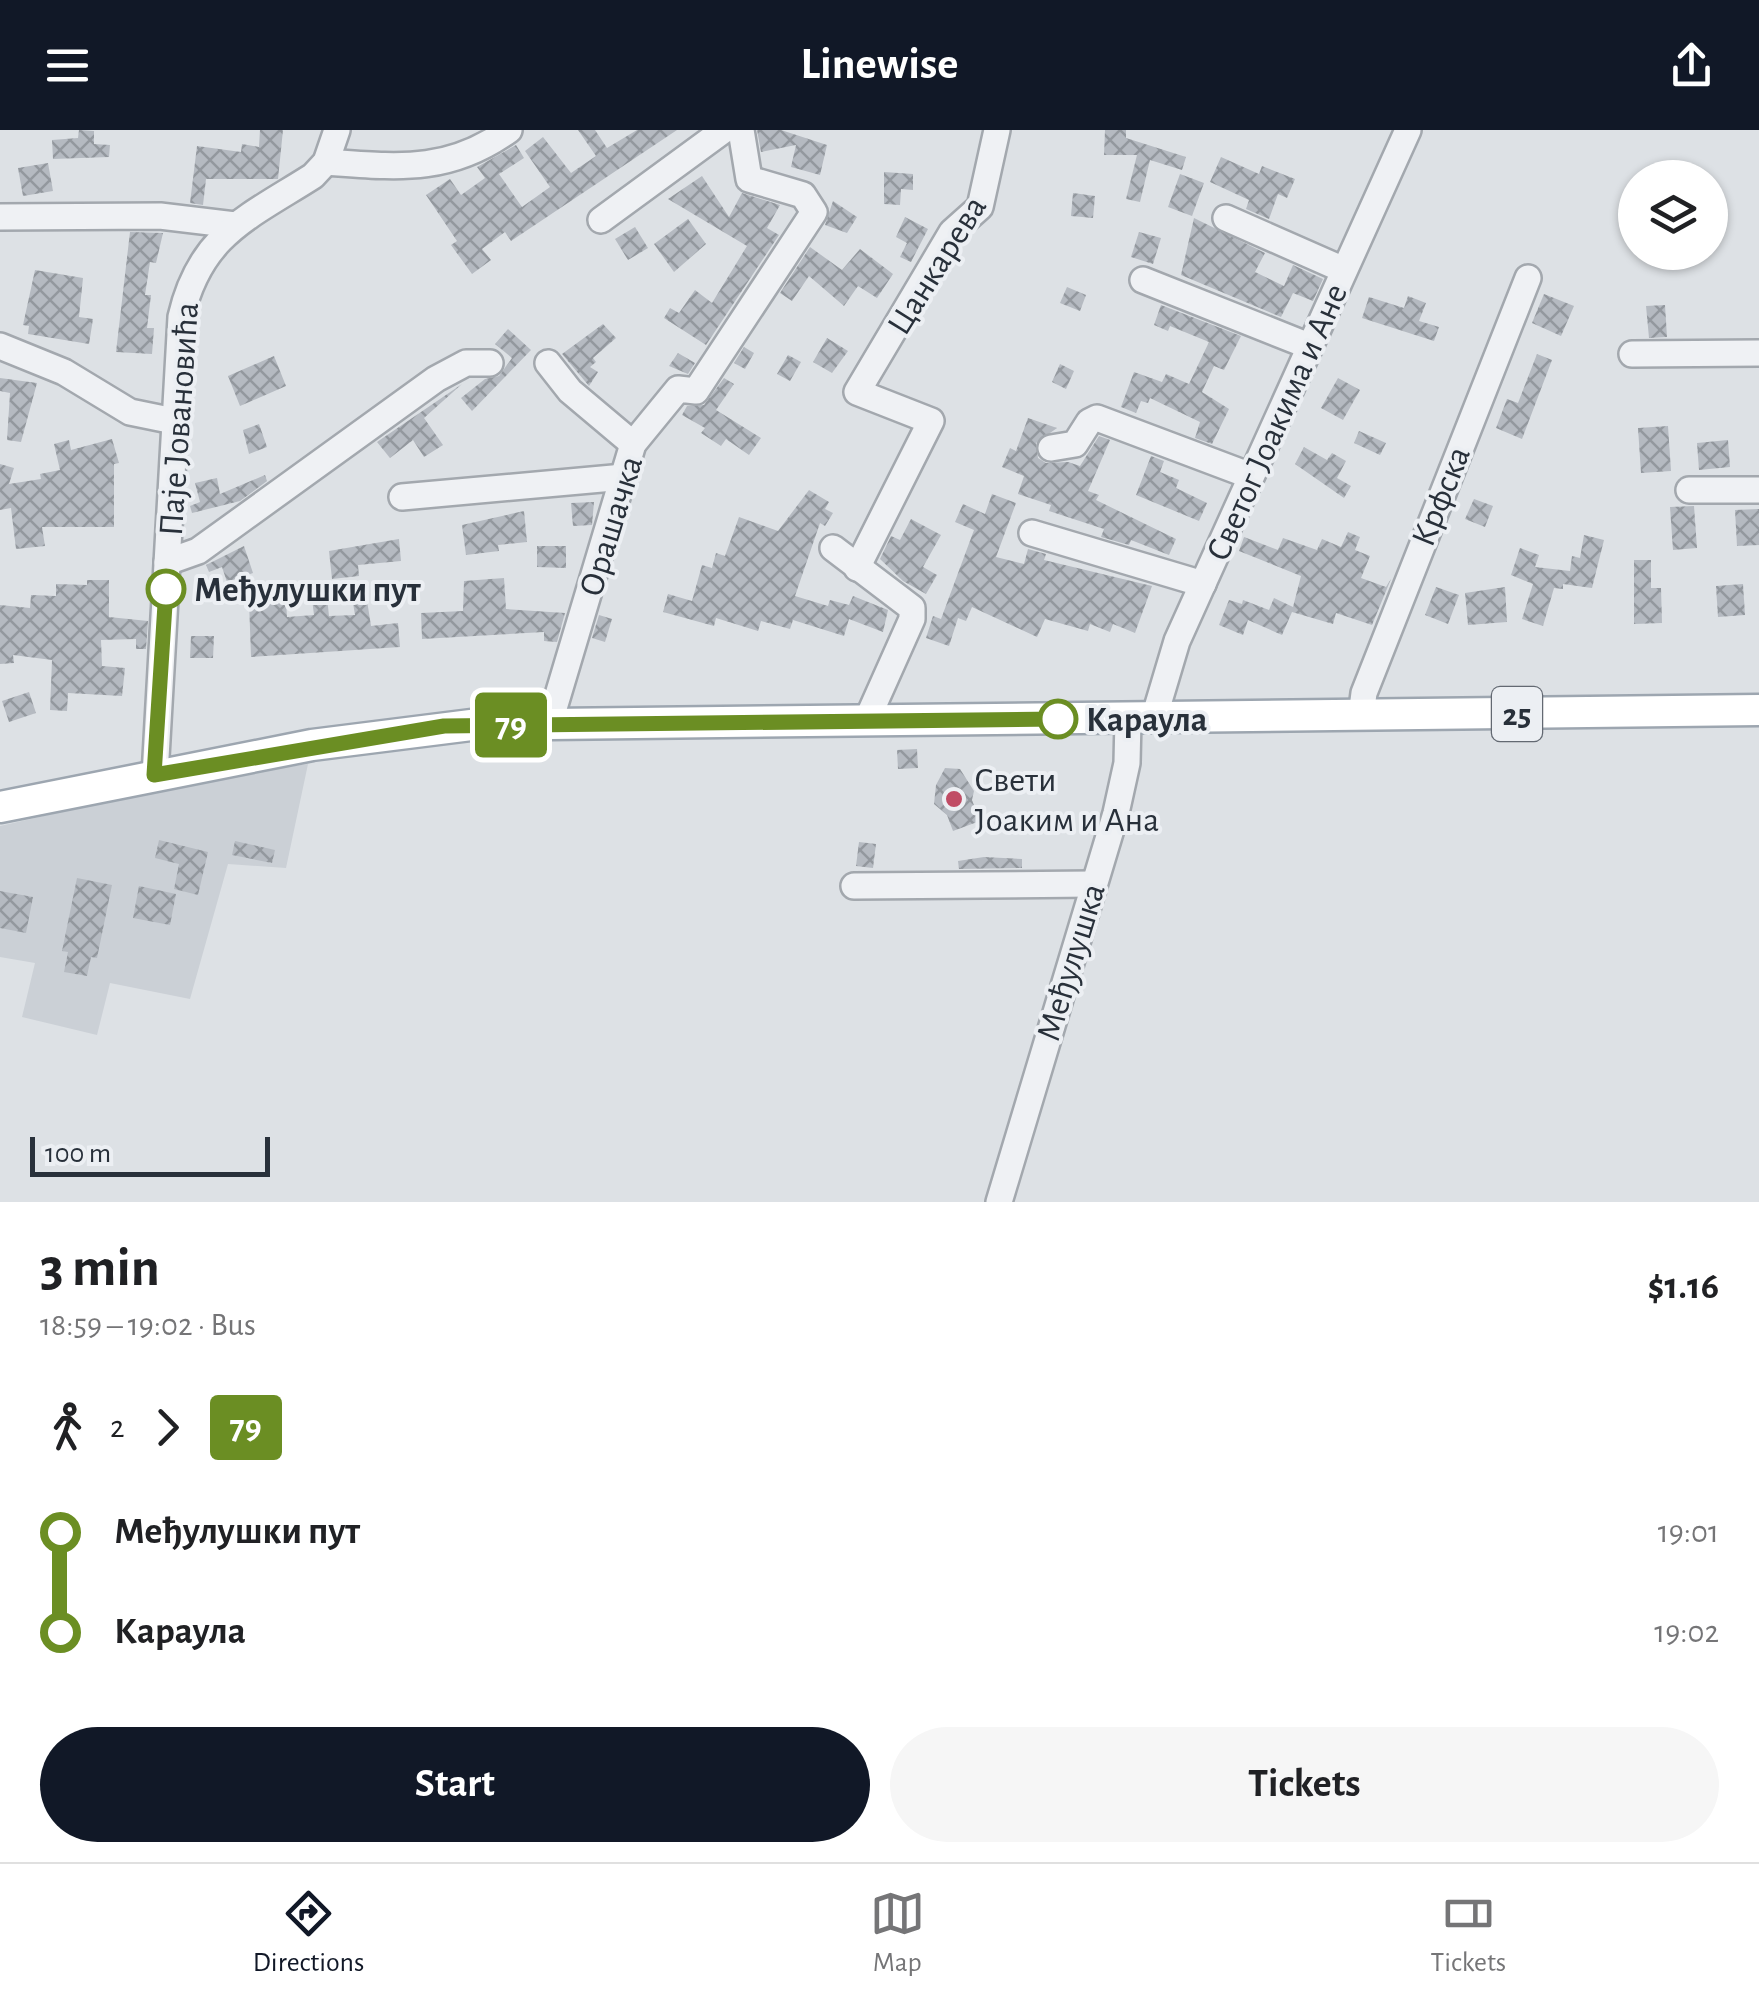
<!DOCTYPE html>
<meta charset="utf-8">
<style>
:root{--surface:#fff;--page:#f6f6f6;--text:#202124;--muted:#757577;--line:#e0e0e0;--accent:#111827}
body{margin:0;font-family:"Alegreya Sans",sans-serif;background:var(--page);color:var(--text);height:100vh;display:flex;flex-direction:column;font-size:38px;white-space:nowrap}
*{box-sizing:border-box;margin:0}
p{font-size:32px;color:var(--muted)}
.icon{flex:none;width:55px;height:55px;fill:none;stroke:currentColor;stroke-width:2;stroke-linecap:round;stroke-linejoin:round}
.map{position:relative;height:1072px;overflow:hidden}
.drawer{display:flex;flex-direction:column;background:var(--surface);flex:1}
.drawer>*{flex:none}
.badge{padding:0 20px;border-radius:8px;font-size:35px;line-height:65px}
.controls{position:absolute;left:1618px;top:30px;display:grid;gap:20px}
.controls a{display:grid;place-items:center;width:110px;height:110px;border-radius:50%;background:var(--surface);box-shadow:0 2px 8px #0004;font-size:50px}
.scale{position:absolute;left:30px;bottom:25px;width:240px;box-sizing:border-box;padding-left:10px;border:5px solid #28303a;border-top:0;font-size:28px;line-height:35px;white-space:nowrap;color:#28303a;-webkit-text-stroke:8px #eceff3;paint-order:stroke}
.map>.badge{position:absolute;translate:-50% -50%;box-shadow:0 0 0 5px #fff}
.legs{display:flex;align-items:center;gap:15px;height:110px;padding:0 40px;font-size:32px}
.legs p{margin-inline-start:auto}
.head{display:flex;align-items:center;justify-content:space-between;height:170px;padding:0 40px}
h1{font-size:55px;font-weight:700;line-height:75px}
.button{display:flex;gap:20px;margin-top:auto;padding:20px 40px}
.button a{flex:1;height:115px;border-radius:60px;background:var(--accent);color:#fff;font-size:40px;font-weight:700;line-height:115px;text-align:center}
.button a+a{background:var(--page);color:var(--text)}
ul{padding:0 40px;list-style:none}
li{display:flex;align-items:center;gap:35px;height:100px;font-size:38px}
li i{display:grid;place-items:center;width:15px;height:100%;margin:0 12px;background:currentColor}
li i::after{content:'';width:25px;height:25px;margin:-12px;border:8px solid;border-radius:50%;background:var(--surface)}
li p{margin-inline-start:auto}
li:first-child i{background:linear-gradient(#0000 50%,currentColor 0)}
li:last-child i{background:linear-gradient(currentColor 50%,#0000 0)}
header{display:flex;justify-content:space-between;align-items:center;height:130px;padding:0 40px;background:var(--accent);color:#fff;font-size:45px;font-weight:700}
.menu{display:flex;justify-content:space-around;align-items:center;height:140px;border-top:2px solid var(--line);background:var(--surface);font-size:28px;color:var(--muted)}
.menu a{display:grid;justify-items:center;gap:5px}
.menu .selected{color:var(--accent)}
.map>svg:first-child{display:block}
.built{fill:#cbd0d6}
.building{fill:url(#building-cross-hatch)}
.lines{fill:none;stroke-linecap:round;stroke-linejoin:round}
.minor-casing{stroke:#a3a8ae;stroke-width:30}
.major-casing{stroke:#9da6b0;stroke-width:35}
.minor{stroke:#eff1f4;stroke-width:25}
.major{stroke:#fff;stroke-width:30}
.line-1-casing{stroke:#fff;stroke-width:22}
.line-1{stroke:#6b8e23;stroke-width:15}
.stop-1-dot{fill:#fff;stroke:#6b8e23;stroke-width:5}
.poi-dot{fill:#c04c65;stroke:#eceff3;stroke-width:4}
.labels{text-anchor:middle;stroke-width:8;stroke-linejoin:round;paint-order:stroke}
.shield{fill:#eceff3;stroke:#636972;stroke-width:2.5}
.shield-label{font-size:32px;font-weight:bold;fill:#28303a}
.street-label{font-size:35px;fill:#28303a;stroke:#eceff3}
.stop-label{font-size:35px;font-weight:bold;fill:#28303a;stroke:#eceff3;text-anchor:start}
.poi-label{font-size:35px;fill:#28303a;stroke:#eceff3;text-anchor:start}
</style>
<header><svg class="icon" aria-label="menu" viewBox="0 0 24 24"><path d="M4 6h16M4 12h16M4 18h16"/></svg>Linewise<svg class="icon" aria-label="share" viewBox="0 0 24 24"><path d="M12 15V3M7 8l5-5 5 5M5 13v7h14v-7"/></svg></header>
<div class="map">
<svg width="1759" height="1072" viewBox="0 0 1759 1072">
<defs>
<pattern id="building-cross-hatch" width="8" height="8" patternUnits="userSpaceOnUse" patternTransform="scale(2.5)"><rect width="8" height="8" fill="#b5bac1"/><path d="M0 0l8 8M0 8l8-8" fill="none" stroke="#93989e"/></pattern>
</defs>
<rect width="100%" height="100%" fill="#dde1e5"/>
<!-- built -->
<path class="built" d="M308,634L286,738L228,734L190,869L110,853L97,905L22,887L35,833L0,827V696L196,651Z"/>
<!-- building -->
<g class="building">
<path d="M79,0L94,1V14L110,15L109,27L53,29L52,10L78,8Z"/>
<path d="M260,0H283L278,49H206L203,75L190,73L197,16L241,22L242,14L259,17Z"/>
<path d="M578,0H595L607,18L637,0H677L511,111L505,102L482,119L491,130L472,144L451,115L457,111L426,65L450,49L461,65L485,48L477,37L516,15L524,28L499,44L522,77L550,57L525,21L543,7L571,43L596,26Z"/>
<path d="M757,0H781L827,15L820,45L791,37L796,15L761,22Z"/>
<path d="M1105,0H1126V8L1186,27L1182,40L1150,30L1140,72L1126,69L1137,25H1104Z"/>
<path d="M1221,27L1259,44L1262,36L1295,49L1287,68L1278,64L1269,89L1246,79L1249,70L1210,52Z"/>
<path d="M48,33L53,61L23,66L18,38Z"/>
<path d="M884,42L913,44V60L901,59L900,75L884,74Z"/>
<path d="M1180,44L1204,53L1192,86L1168,77Z"/>
<path d="M702,46L729,87L742,63L780,75L767,98L779,105L706,215L664,188L670,178L679,183L695,160L712,173L747,116L668,69Z"/>
<path d="M1073,63L1095,66L1093,88L1071,86Z"/>
<path d="M833,71L857,87L847,103L825,95Z"/>
<path d="M905,87L928,99L911,132L900,127L907,113L896,107Z"/>
<path d="M1194,88L1265,123L1255,142L1284,156L1293,135L1323,149L1313,171L1293,163L1281,187L1181,145Z"/>
<path d="M688,89L706,114L674,142L654,114Z"/>
<path d="M635,97L648,118L628,130L615,109Z"/>
<path d="M130,102L163,103L156,133L150,132L145,165H151L147,198H154L152,224L116,222Z"/>
<path d="M1139,102L1161,108L1153,134L1131,127Z"/>
<path d="M810,117L842,140L860,119L893,144L877,168L858,156L844,176L809,146L792,171L780,163Z"/>
<path d="M35,140L83,148L79,187L93,189L89,214L28,204L29,196L23,195Z"/>
<path d="M1067,157L1086,165L1080,181L1060,173Z"/>
<path d="M1544,164L1574,176L1561,206L1532,193Z"/>
<path d="M1408,166L1426,173L1419,191L1439,197L1434,211L1362,188L1369,167L1404,178Z"/>
<path d="M1161,175L1241,206L1224,240L1214,236L1202,262L1229,279L1212,314L1195,308L1200,292L1150,268L1148,273L1141,271L1136,283L1121,277L1134,242L1162,252L1166,244L1189,254L1209,212L1170,196L1168,201L1154,195Z"/>
<path d="M1665,175L1667,207L1649,208L1646,176Z"/>
<path d="M603,194L616,208L593,228L596,232L590,237L598,242L589,256L562,224Z"/>
<path d="M508,199L531,220L472,281L461,268L485,249L499,246L512,228L495,214Z"/>
<path d="M827,208L848,221L832,243L813,232Z"/>
<path d="M744,217L754,223L745,239L734,233Z"/>
<path d="M678,223L695,233L688,244L669,236Z"/>
<path d="M1537,224L1552,230L1522,309L1496,298L1507,269L1518,273Z"/>
<path d="M788,225L801,232L790,251L777,244Z"/>
<path d="M274,226L286,256L240,276L228,246Z"/>
<path d="M1060,234L1074,241L1066,259L1052,252Z"/>
<path d="M0,248L37,253L21,312L7,310L10,263L0,261Z"/>
<path d="M724,248L734,254L716,280L761,308L749,325L726,309L721,316L701,303L705,298L682,285L687,276L704,275Z"/>
<path d="M1338,248L1360,260L1343,290L1321,278Z"/>
<path d="M462,254L424,288L443,315L424,327L413,310L390,328L377,312Z"/>
<path d="M1028,288L1057,298L1036,313L1038,328L1046,333L1068,332L1080,336L1099,306L1110,310L1088,361L1099,365L1096,370L1176,409L1169,425L1131,410L1129,415L1101,407L1104,399L1049,381L1051,375L1018,364L1024,346L1002,337L1010,318L1016,321Z"/>
<path d="M259,294L267,317L249,324L243,300Z"/>
<path d="M1668,296L1671,341L1641,343L1638,298Z"/>
<path d="M1359,301L1386,313L1380,325L1354,313Z"/>
<path d="M112,309L119,333L114,334V397H42L45,416L16,419L11,378L0,380V334L14,338L9,354L41,349L40,344L60,340L54,314L69,310L71,320Z"/>
<path d="M1728,310L1730,337L1699,340L1697,313Z"/>
<path d="M1304,317L1327,330L1332,323L1346,331L1337,348L1351,356L1344,368L1295,334Z"/>
<path d="M1151,326L1164,331L1160,342L1179,350L1176,358L1207,373L1199,391L1136,365Z"/>
<path d="M265,345L267,351L240,371L192,383L190,376L200,372L195,353L217,348L220,364Z"/>
<path d="M809,360L829,372L825,379L833,383L825,396L820,393L795,466L828,476L830,470L849,475L853,466L888,480L883,502L849,489L844,506L793,490L790,499L761,491L758,501L716,488L714,496L663,482L668,464L692,471L702,435L712,438L716,423L725,426L739,387L778,401Z"/>
<path d="M992,364L1016,373L996,427L1024,434L1028,419L1046,424L1044,430L1152,456L1135,503L1113,494L1110,502L1090,494L1088,501L1045,489L1037,507L972,477L966,491L958,488L949,516L926,508L933,486L941,489L974,400L955,392L963,374L985,384Z"/>
<path d="M1474,369L1493,376L1485,397L1465,389Z"/>
<path d="M594,372L592,395L573,396L571,373Z"/>
<path d="M1694,376L1697,418L1673,420L1670,377Z"/>
<path d="M1759,379V415L1737,416L1735,380Z"/>
<path d="M524,381L527,412L498,415L499,421L466,425L462,395Z"/>
<path d="M911,389L941,405L923,437L937,445L926,464L903,451L880,429L891,406L900,410Z"/>
<path d="M1348,402L1360,407L1355,420L1370,426L1361,448L1386,457L1391,449L1372,495L1336,483L1333,494L1292,482L1282,505L1248,490L1243,505L1219,495L1229,470L1242,474L1243,470L1269,480L1274,468L1293,477L1301,446L1239,421L1244,407L1278,420L1283,408L1317,420L1322,409L1341,417Z"/>
<path d="M1584,405L1604,410L1592,458L1563,454V459L1554,458L1543,496L1522,489L1533,454L1511,445L1520,418L1539,425L1535,437L1570,441L1572,426L1580,428Z"/>
<path d="M399,409L401,431L358,435L359,446L332,449L329,421Z"/>
<path d="M244,416L253,443L227,452L222,437L209,442L206,435Z"/>
<path d="M537,416H566V438L537,437Z"/>
<path d="M1634,430H1651V458H1661L1662,493L1634,494Z"/>
<path d="M504,448L506,479L565,483L557,512L544,511V502L422,509L421,483L463,481L464,451Z"/>
<path d="M87,450H109V487L148,491L146,519H136V509L101,510L102,536L125,538L122,566L68,563L67,581L50,580L52,530L13,525L14,533L0,534V475L30,478L31,465L56,466V454L87,455Z"/>
<path d="M1743,454L1745,485L1718,487L1716,456Z"/>
<path d="M1436,457L1459,465L1448,494L1425,485Z"/>
<path d="M1505,457L1507,492L1468,495L1465,463Z"/>
<path d="M366,464L371,496L398,493L400,517L251,527L249,471L286,470L287,487L314,485L312,469L327,467L329,486L355,485L352,467Z"/>
<path d="M599,485L612,489L605,512L592,508Z"/>
<path d="M191,506H214L213,528H190Z"/>
<path d="M29,562L36,583L9,592L2,571Z"/>
<path d="M917,619L918,638L898,639L897,620Z"/>
<path d="M945,638L960,639L974,661L972,670L980,691L953,701L947,685L934,674L936,655Z"/>
<path d="M159,710L208,722L198,765L174,759L179,734L155,728Z"/>
<path d="M235,711L275,720L272,733L232,725Z"/>
<path d="M859,712L876,714L873,738L856,736Z"/>
<path d="M984,727L1022,729V738L959,739L958,731Z"/>
<path d="M77,748L112,755L97,828L91,827L87,846L64,842L68,822L62,821Z"/>
<path d="M139,756L176,764L170,795L133,788Z"/>
<path d="M0,761L33,767L26,803L0,798Z"/>
</g>
<g class="lines">
<defs>
<g id="minor">
<path d="M326,32C397,37 448,44 509,0"/>
<path d="M0,87L160,86L235,95"/>
<path d="M1226,88L1344,140"/>
<path d="M601,90L724,0"/>
<path d="M1143,150L1309,216"/>
<path d="M0,216L64,242L130,282L174,291"/>
<path d="M1632,224L1759,223"/>
<path d="M548,233L570,261L633,314"/>
<path d="M1051,318L1075,314L1089,292L1097,288L1251,346"/>
<path d="M1689,360H1759"/>
<path d="M402,367L624,347"/>
<path d="M1032,403L1203,454"/>
<path d="M833,418L912,478V489L866,592"/>
<path d="M167,432L198,421L436,249L466,233H490"/>
<path d="M857,438L931,291L857,262L952,102L980,77L997,0"/>
<path d="M1361,586L1364,563L1528,148"/>
<path d="M1154,588L1177,511L1408,0"/>
<path d="M549,595L633,314L678,259L696,261L814,82L803,65L749,49L741,0"/>
<path d="M155,645L181,187C200,105 247,88 313,46L326,32L337,0"/>
<path d="M854,756L1093,754"/>
<path d="M999,1072L1116,683L1127,633L1128,589"/>
</g>
<path id="major" d="M0,677L312,615L471,595L1759,580"/>
</defs>
<!-- minor casing -->
<use href="#minor" class="minor-casing"/>
<!-- major casing -->
<use href="#major" class="major-casing"/>
<!-- minor -->
<use href="#minor" class="minor"/>
<!-- major -->
<use href="#major" class="major"/>
</g>
<g class="lines">
<defs>
<path id="line-1" d="M166,459L154,645L444,596L1058,589"/>
</defs>
<!-- line-1 casing -->
<use href="#line-1" class="line-1-casing"/>
<!-- line-1 -->
<use href="#line-1" class="line-1"/>
</g>
<!-- markers -->
<g class="stop-1-dot">
<circle cx="166" cy="459" r="18"/>
<circle cx="1058" cy="589" r="18"/>
</g>
<circle class="poi-dot" cx="954" cy="669" r="10"/>
<g class="labels">
<!-- shield labels -->
<rect class="shield" x="1492" y="557" width="50" height="54" rx="8"/>
<g class="shield-label">
<text x="1517" y="595">25</text>
</g>
<!-- street labels -->
<g class="street-label">
<text transform="translate(936 135) rotate(-58)" y="12">Цанкарева</text>
<text transform="translate(178 289) rotate(-86)" y="12">Паје Јовановића</text>
<text transform="translate(1276 292) rotate(-66)" y="12">Светог Јоакима и Ане</text>
<text transform="translate(1440 366) rotate(-68)" y="12">Крфска</text>
<text transform="translate(610 396) rotate(-73)" y="12">Орашачка</text>
<text transform="translate(1070 832) rotate(-73)" y="12">Међулушка</text>
</g>
<!-- stop labels -->
<g class="stop-label">
<text x="194" y="471">Међулушки пут</text>
<text x="1086" y="601">Караула</text>
</g>
<!-- poi labels -->
<g class="poi-label">
<text x="974" y="661">Свети<tspan x="974" dy="40">Јоаким и Ана</tspan></text>
</g>
</g>
</svg>
<div class="controls">
<a><svg class="icon" aria-label="layers" viewBox="0 0 24 24"><path d="M12 4l9 5-9 5-9-5zM3 14l9 5 9-5"/></svg></a>
</div>
<div class="scale">100 m</div>
<b class="badge" style="left:511px;top:595px;background:#6b8e23;color:#fff">79</b>
</div>
<section class="drawer">
<div class="head"><div><h1>3 min</h1><p>18:59 – 19:02 · Bus</p></div><b>$1.16</b></div>
<div class="legs"><svg class="icon" aria-label="walk" viewBox="0 0 24 24"><circle cx="13" cy="4" r="2"/><path d="M13 8l-2 6 4 7M11 14l-3 7M7 12l3-4h3l4 4"/></svg>2<svg class="icon" aria-label="forward" viewBox="0 0 24 24"><path d="M9 5l7 7-7 7"/></svg><b class="badge" style="background:#6b8e23;color:#fff">79</b></div>
<ul>
<li><i style="color:#6b8e23"></i><b>Међулушки пут</b><p>19:01</p></li>
<li><i style="color:#6b8e23"></i><b>Караула</b><p>19:02</p></li>
</ul>
<div class="button"><a>Start</a><a>Tickets</a></div>
</section>
<nav class="menu">
<a class="selected"><svg class="icon" aria-label="directions" viewBox="0 0 24 24"><path d="M12 3l9 9-9 9-9-9zM9 14v-3h6M13 9l2 2-2 2"/></svg>Directions</a>
<a><svg class="icon" aria-label="map" viewBox="0 0 24 24"><path d="M3 6l6-2 6 2 6-2v14l-6 2-6-2-6 2zM9 4v14M15 6v14"/></svg>Map</a>
<a><svg class="icon" aria-label="tickets" viewBox="0 0 24 24"><path d="M3 7h18v10H3zM15 7v10"/></svg>Tickets</a>
</nav>
